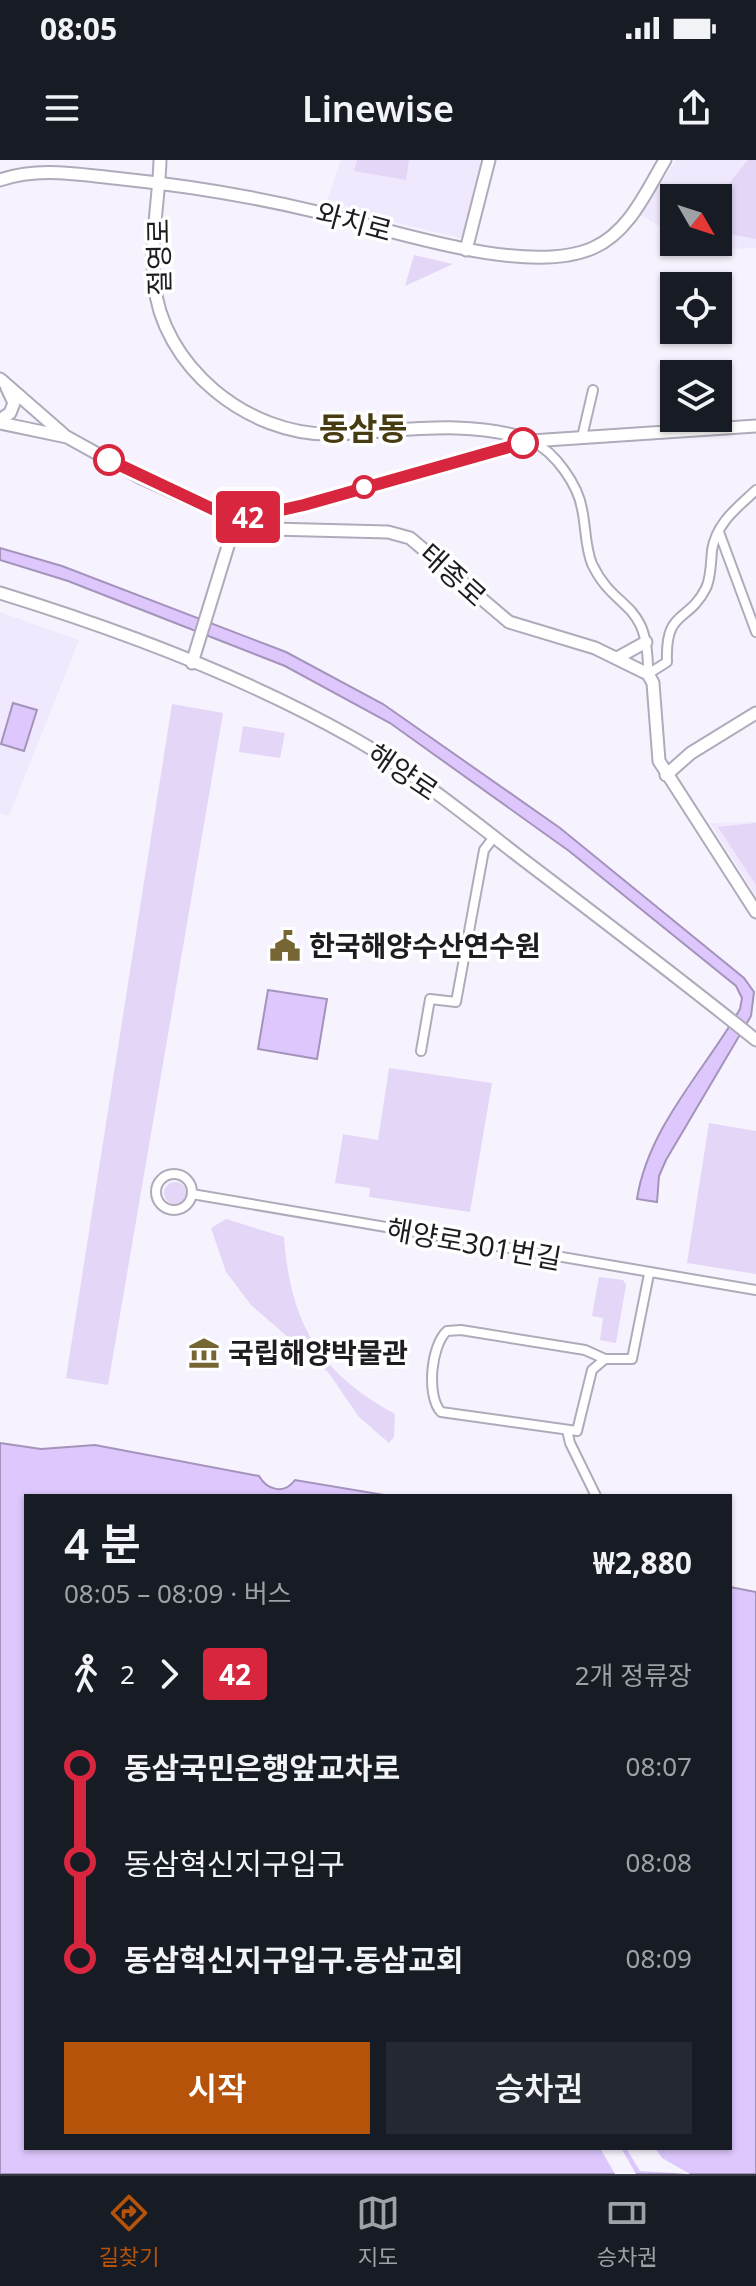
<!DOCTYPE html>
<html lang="ko">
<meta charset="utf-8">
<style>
:root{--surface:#171b24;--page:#242831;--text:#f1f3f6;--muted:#9ea1a6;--line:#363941;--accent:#b45309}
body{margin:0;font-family:"Noto Sans","Noto Sans KR",sans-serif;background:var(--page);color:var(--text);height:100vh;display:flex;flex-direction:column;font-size:30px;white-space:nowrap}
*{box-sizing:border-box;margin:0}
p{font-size:26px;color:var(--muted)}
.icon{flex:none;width:44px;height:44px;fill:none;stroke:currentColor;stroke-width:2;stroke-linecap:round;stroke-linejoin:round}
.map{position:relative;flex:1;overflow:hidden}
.side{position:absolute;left:24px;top:1334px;width:708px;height:656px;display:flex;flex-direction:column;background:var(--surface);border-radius:0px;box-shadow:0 2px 6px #0004}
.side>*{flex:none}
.badge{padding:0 16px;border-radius:6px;font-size:28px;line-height:52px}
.needle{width:52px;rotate:129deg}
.tools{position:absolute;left:660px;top:24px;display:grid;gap:16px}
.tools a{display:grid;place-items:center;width:72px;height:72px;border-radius:0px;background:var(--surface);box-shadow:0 2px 6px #0004;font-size:40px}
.map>.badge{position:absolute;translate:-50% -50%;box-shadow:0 0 0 4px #fff}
.legs{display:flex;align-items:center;gap:12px;height:88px;padding:0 40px;font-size:26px}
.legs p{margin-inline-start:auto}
.summary{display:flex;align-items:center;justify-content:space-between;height:136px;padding:0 40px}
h1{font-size:44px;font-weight:600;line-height:60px}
.cta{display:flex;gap:16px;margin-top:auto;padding:16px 40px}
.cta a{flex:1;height:92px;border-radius:0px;background:var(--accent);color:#fff;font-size:32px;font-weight:600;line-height:92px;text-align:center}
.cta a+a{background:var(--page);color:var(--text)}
ul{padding:0 40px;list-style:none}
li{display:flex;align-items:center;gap:28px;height:96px;font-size:30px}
li i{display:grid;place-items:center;width:12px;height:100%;margin:0 10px;background:currentColor}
li i::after{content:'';width:20px;height:20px;margin:-10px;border:6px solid;border-radius:50%;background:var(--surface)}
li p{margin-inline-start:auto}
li:first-child i{background:linear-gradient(#0000 50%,currentColor 0)}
li:last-child i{background:linear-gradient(currentColor 50%,#0000 0)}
.status{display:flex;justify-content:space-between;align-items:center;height:56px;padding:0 40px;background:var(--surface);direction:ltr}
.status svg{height:22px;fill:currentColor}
header{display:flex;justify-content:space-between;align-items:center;height:104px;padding:0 40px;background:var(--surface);font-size:36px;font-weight:600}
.dock{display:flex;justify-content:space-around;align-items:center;height:112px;border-top:2px solid var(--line);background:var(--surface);font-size:22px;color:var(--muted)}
.dock a{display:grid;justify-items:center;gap:4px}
.dock .current{color:var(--accent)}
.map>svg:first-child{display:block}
.built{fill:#f0e8fc}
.green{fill:#e3d6f7}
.water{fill:#ddc7fd;stroke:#a493bb;stroke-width:2}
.pier{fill:#f7f3fe}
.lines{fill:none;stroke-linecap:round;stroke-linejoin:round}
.street-casing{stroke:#b0aaba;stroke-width:12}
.secondary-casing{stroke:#b0aaba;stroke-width:15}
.street{stroke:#fff;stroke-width:8}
.secondary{stroke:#fff;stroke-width:11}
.line-1-casing{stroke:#fff;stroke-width:18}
.line-1{stroke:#d7263d;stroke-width:12}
.stop-1-dot{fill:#fff;stroke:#d7263d;stroke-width:4}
.labels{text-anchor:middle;stroke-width:7;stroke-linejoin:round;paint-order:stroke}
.street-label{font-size:28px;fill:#1e1b21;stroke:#fff}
.poi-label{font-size:28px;font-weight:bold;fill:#1e1b21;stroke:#fff;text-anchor:start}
.quarter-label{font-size:32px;font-weight:bold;fill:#473b12;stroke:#fff}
</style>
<div class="status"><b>08:05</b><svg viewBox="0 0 49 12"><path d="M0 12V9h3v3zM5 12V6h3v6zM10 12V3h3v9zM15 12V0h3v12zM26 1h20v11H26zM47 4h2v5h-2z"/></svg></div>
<header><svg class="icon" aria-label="menu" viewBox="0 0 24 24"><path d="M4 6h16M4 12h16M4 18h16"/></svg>Linewise<svg class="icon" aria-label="share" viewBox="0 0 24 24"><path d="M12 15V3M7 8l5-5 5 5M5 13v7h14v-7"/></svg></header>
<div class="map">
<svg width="756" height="2014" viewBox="0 0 756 2014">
<rect width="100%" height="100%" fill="#f7f3fe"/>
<!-- built -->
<g class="built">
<path d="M341,0H482L465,75L460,78L325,46Z"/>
<path d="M676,0H756V88L704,90L688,82H718V38H674V75L641,55Z"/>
<path d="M0,452L79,480L9,656L0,653Z"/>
<path d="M756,662V736L710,663Z"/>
</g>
<!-- green -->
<g class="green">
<path d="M357,0H409L406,20L354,11Z"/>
<path d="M748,0H756V79L718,72L717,38Z"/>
<path d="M414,95L453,104L405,126Z"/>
<path d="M172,544L223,553L108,1225L66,1218Z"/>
<path d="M243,566L285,573L280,598L239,592Z"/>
<path d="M756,663V725L718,667Z"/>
<path d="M389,908L492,923L470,1052L369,1037L370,1028L335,1023L343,974L378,980Z"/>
<path d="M709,963L756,971V1114L687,1103Z"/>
<circle cx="175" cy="1033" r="11"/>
<path d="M226,1059L284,1077C290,1162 319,1213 395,1254L394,1277L389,1283L359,1257L328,1212L251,1145L226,1112L211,1068Z"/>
<path d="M599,1117L623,1120L626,1125L616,1183L600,1180L603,1158L592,1156Z"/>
</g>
<!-- water -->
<g class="water">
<path d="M0,388L62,406L286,492L383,544L560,668L744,818L754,832L751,856L666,1000L659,1016L657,1042L637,1039C648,967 705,910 740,849L742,838L736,826L569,691L390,563L285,506L68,421L0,400Z"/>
<path d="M13,543L37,550L24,591L1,584Z"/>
<path d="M268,830L327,839L317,899L258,889Z"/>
<path d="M0,1283L41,1289L95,1285L259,1316C267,1330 284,1335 295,1320L390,1336H26V1988H730V1427L756,1432V2014H0Z"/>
</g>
<!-- pier -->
<g class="pier">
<path d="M600,1988H621L636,2014H615Z"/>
<path d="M626,1988H655L662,1998L690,2014L640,2011Z"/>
</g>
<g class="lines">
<defs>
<g id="street">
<path d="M582,277L593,230"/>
<path d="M533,282C555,292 578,325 582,349C586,367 585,387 592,404C616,454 649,438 648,514"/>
<path d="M719,372L756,472"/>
<path d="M648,514L667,502C665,448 688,464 706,428C711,418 711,401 712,390C717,362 737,348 756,330"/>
<path d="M421,891L430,839L456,842L484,690L494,677"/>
<circle cx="174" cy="1032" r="18"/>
<path d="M192,1034L756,1130"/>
<path d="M461,1170L585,1190L605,1199L592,1210L577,1271L441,1252C426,1236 431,1185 447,1171Z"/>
<path d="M605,1199H632L649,1114"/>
<path d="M567,1270L570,1283L596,1336"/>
</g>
<g id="secondary">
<path d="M160,0C159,39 150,82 154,121C161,206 248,276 332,274C399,272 465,258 530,280"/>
<path d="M0,20C38,7 75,14 114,18C181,25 247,35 313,51C383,67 525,118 593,88C629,72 646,32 665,0"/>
<path d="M466,90L489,0"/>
<path d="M0,219L63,274"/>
<path d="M0,260L10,253L14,243L7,228"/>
<path d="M0,263L67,277L141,318L236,360L272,369L388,372L410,378L509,462L595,488L648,514L653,523L659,601L756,752"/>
<path d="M0,433C120,470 244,516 353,578C413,612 467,656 521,698C600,758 679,818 756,880"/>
<path d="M617,498L646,482"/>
<path d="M192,503L236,360L304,345L531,281L756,266"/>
<path d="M666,615L691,593L756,553"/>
</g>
</defs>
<!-- street casing -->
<use href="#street" class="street-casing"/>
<!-- secondary casing -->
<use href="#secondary" class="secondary-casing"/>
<!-- street -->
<use href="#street" class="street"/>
<!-- secondary -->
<use href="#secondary" class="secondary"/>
</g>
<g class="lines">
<defs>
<path id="line-1" d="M109,300L236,360L304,345L523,283"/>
</defs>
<!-- line-1 casing -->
<use href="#line-1" class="line-1-casing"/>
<!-- line-1 -->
<use href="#line-1" class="line-1"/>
</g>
<!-- icons -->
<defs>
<symbol id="civic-bare" viewBox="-9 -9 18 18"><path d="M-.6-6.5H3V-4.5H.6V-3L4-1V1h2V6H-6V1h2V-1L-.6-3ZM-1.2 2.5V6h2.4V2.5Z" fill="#756634" stroke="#fff" stroke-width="2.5" paint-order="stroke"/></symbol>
<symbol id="museum-bare" viewBox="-9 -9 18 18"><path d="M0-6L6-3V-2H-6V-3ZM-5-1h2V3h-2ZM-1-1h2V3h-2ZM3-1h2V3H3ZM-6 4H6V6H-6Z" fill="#756634" stroke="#fff" stroke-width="2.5" paint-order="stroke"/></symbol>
</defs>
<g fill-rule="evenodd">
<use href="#civic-bare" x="263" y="764" width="44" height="44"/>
<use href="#museum-bare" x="182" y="1171" width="44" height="44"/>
</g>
<!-- markers -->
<g class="stop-1-dot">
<circle cx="523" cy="283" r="14"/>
<circle cx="109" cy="300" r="14"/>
<circle cx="364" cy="327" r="10"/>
</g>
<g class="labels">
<!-- street labels -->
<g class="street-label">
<text transform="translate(354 62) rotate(15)" y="10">와치로</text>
<text transform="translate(159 97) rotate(-91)" y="10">절영로</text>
<text transform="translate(453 415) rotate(42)" y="10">태종로</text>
<text transform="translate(403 612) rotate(34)" y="10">해양로</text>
<text transform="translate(474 1084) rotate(10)" y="10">해양로301번길</text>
</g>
<!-- poi labels -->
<g class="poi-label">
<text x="309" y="796">한국해양수산연수원</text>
<text x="228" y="1203">국립해양박물관</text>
</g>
<!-- quarter labels -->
<g class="quarter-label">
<text x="363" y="280">동삼동</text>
</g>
</g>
</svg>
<div class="tools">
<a><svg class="needle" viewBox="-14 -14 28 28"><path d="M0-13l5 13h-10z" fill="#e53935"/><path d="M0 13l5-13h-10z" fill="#9ea1a6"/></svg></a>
<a><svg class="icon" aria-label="locate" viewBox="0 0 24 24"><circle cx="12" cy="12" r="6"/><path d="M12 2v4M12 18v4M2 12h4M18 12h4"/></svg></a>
<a><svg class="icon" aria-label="layers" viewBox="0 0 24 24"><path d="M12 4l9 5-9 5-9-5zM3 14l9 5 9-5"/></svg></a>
</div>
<b class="badge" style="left:248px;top:357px;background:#d7263d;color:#fff">42</b>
<section class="side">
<div class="summary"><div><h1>4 분</h1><p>08:05 – 08:09 · 버스</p></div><b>₩2,880</b></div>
<div class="legs"><svg class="icon" aria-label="walk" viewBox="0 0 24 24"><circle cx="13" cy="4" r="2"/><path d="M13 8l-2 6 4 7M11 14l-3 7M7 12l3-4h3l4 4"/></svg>2<svg class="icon" aria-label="forward" viewBox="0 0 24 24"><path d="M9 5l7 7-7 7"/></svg><b class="badge" style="background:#d7263d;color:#fff">42</b><p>2개 정류장</p></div>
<ul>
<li><i style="color:#d7263d"></i><b>동삼국민은행앞교차로</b><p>08:07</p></li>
<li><i style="color:#d7263d"></i><span>동삼혁신지구입구</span><p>08:08</p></li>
<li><i style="color:#d7263d"></i><b>동삼혁신지구입구.동삼교회</b><p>08:09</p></li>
</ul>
<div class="cta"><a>시작</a><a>승차권</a></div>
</section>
</div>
<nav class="dock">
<a class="current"><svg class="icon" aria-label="directions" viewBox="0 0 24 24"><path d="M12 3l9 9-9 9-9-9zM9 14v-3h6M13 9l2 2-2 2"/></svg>길찾기</a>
<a><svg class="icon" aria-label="map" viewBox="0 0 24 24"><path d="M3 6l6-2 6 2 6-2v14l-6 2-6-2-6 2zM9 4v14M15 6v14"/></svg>지도</a>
<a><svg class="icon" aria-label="tickets" viewBox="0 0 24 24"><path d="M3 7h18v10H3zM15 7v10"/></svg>승차권</a>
</nav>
